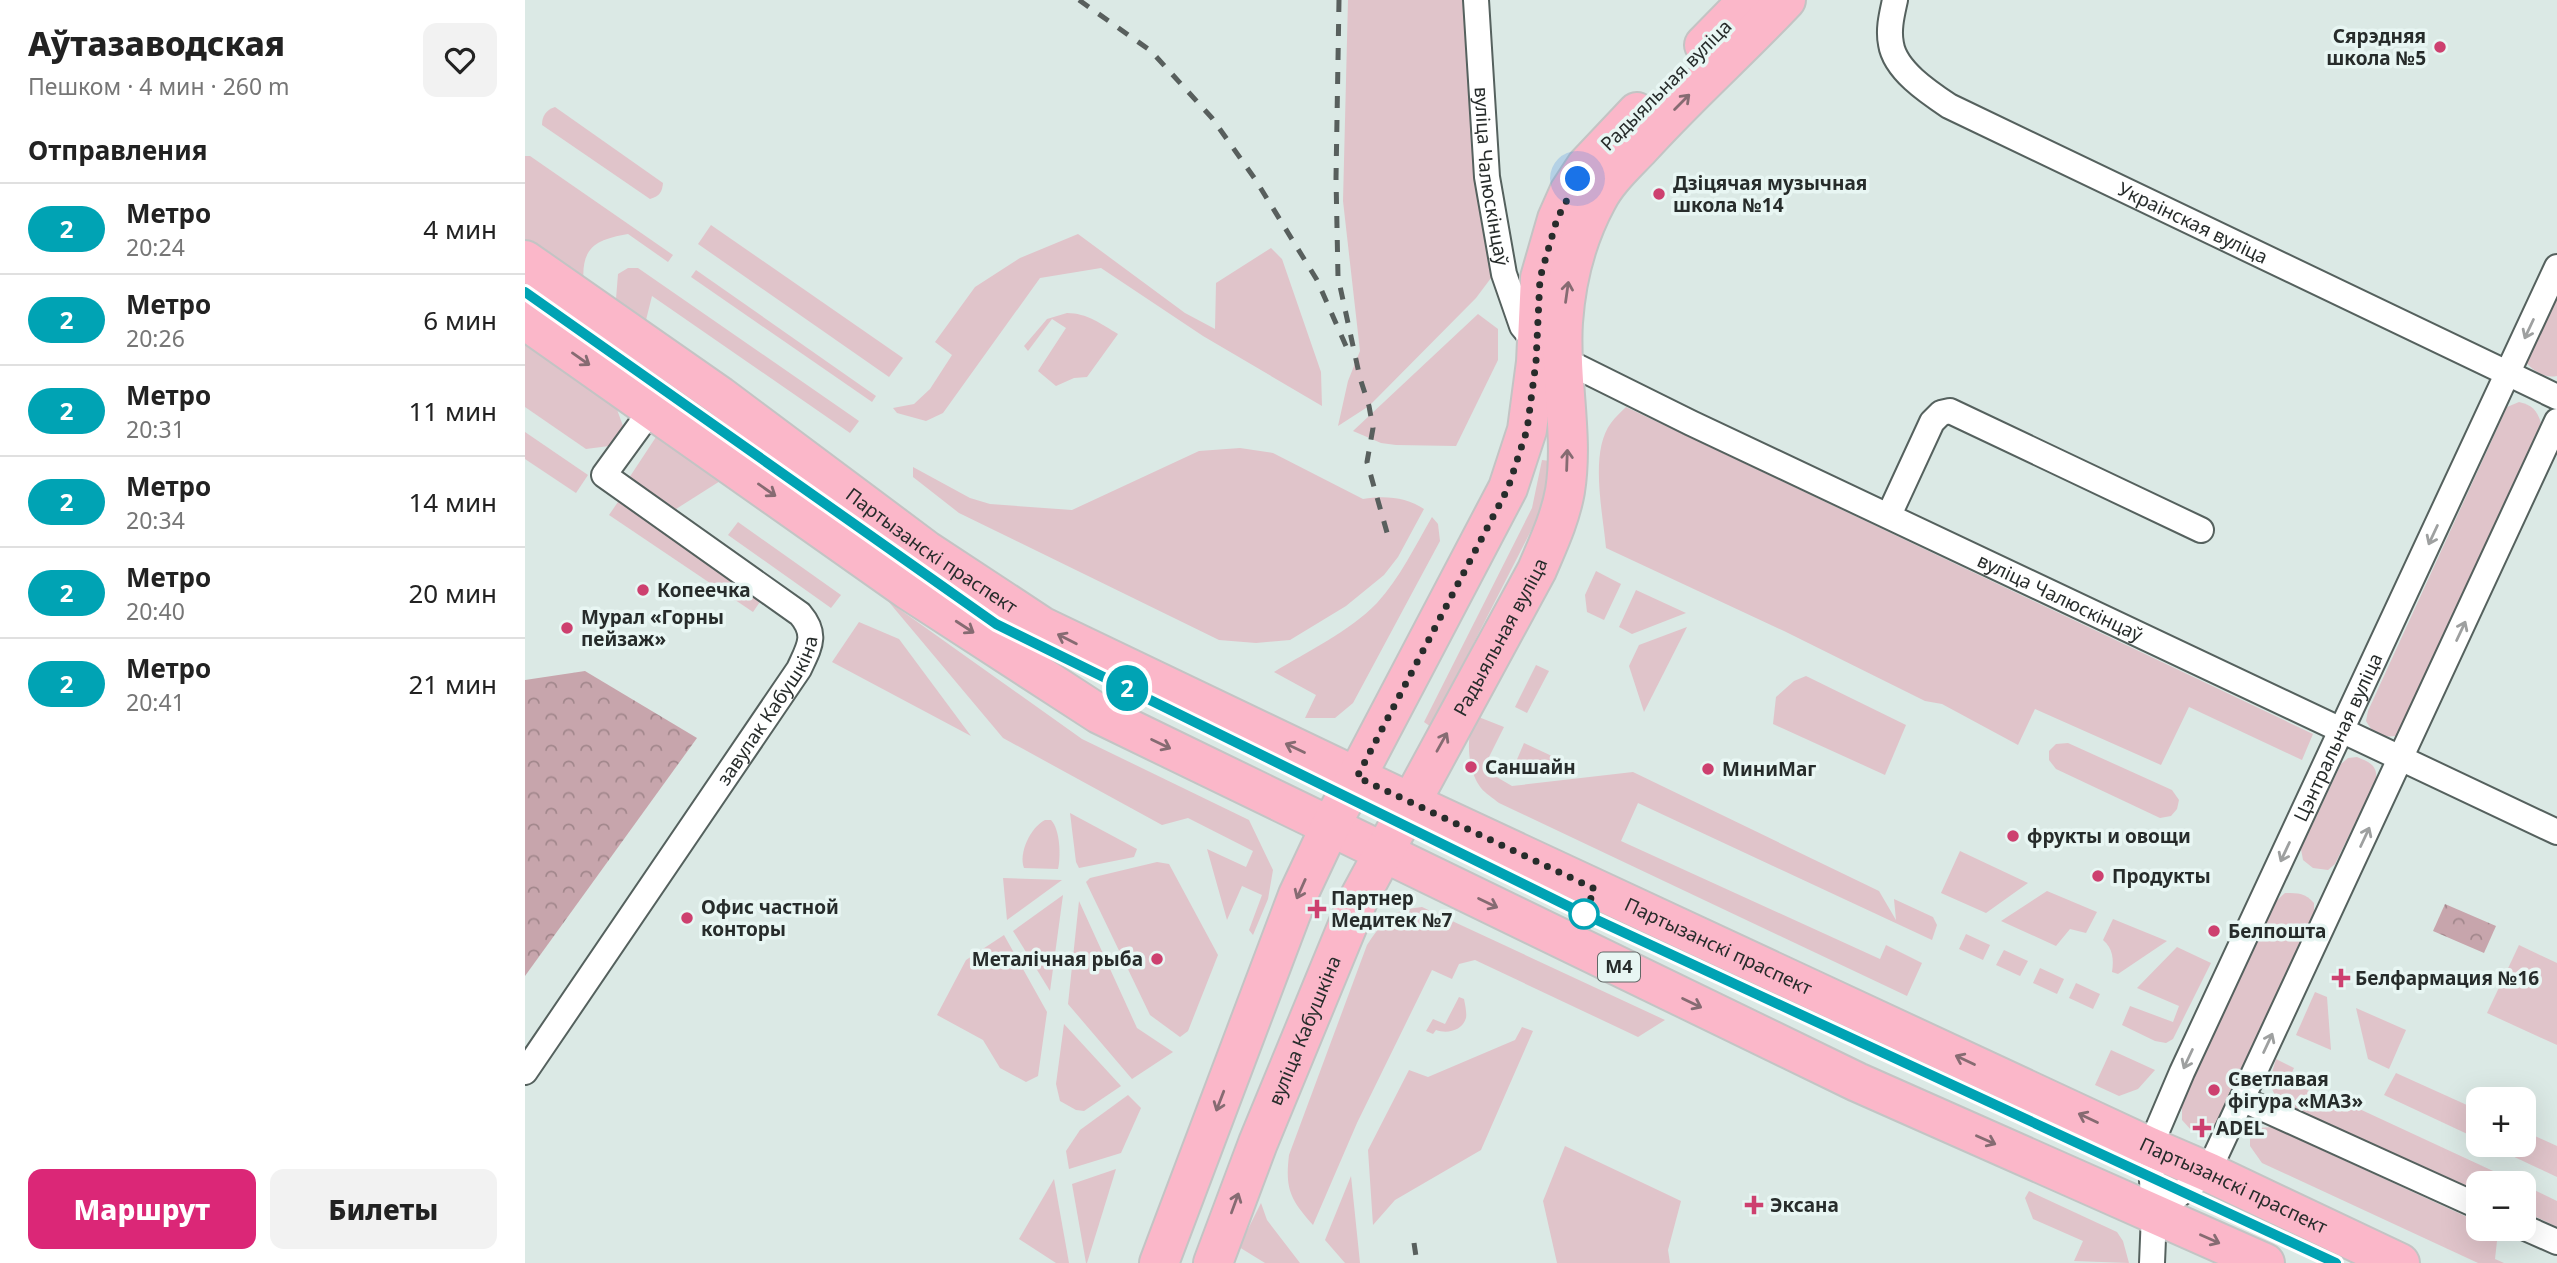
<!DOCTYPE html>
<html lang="ru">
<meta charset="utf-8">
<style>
:root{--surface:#fff;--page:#f2f2f2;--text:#222;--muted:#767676;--line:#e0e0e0;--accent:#db2777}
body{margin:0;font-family:"Noto Sans",sans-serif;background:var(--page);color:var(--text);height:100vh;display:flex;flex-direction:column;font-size:26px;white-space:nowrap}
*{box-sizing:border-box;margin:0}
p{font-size:23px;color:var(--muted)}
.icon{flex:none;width:38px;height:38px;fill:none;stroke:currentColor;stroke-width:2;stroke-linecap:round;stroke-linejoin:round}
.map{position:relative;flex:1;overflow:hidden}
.sheet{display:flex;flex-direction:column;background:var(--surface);width:525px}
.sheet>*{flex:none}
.badge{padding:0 14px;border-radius:23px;font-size:24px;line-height:46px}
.tools{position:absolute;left:1941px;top:1087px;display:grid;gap:14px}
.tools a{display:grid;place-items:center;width:70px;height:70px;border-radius:14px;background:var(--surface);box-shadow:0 7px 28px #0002;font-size:35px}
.you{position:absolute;width:35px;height:35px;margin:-18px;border:5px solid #fff;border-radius:50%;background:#1a73e8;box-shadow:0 0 0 10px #1a73e833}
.map>.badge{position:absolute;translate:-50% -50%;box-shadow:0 0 0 4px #fff}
h2{padding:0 28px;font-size:26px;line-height:63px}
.round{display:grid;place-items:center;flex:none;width:74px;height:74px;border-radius:14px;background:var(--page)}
.summary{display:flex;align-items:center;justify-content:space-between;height:119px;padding:0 28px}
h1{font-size:33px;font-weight:800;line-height:52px}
.button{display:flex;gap:14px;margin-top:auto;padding:14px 28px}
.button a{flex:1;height:80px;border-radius:14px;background:var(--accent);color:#fff;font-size:28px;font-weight:800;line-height:80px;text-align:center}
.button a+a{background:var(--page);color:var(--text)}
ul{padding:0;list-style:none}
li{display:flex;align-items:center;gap:21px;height:91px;padding:0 28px;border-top:2px solid var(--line)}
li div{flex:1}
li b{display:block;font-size:26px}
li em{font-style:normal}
li .badge{min-width:77px;font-weight:700;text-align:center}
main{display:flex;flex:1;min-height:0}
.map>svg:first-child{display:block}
.green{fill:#e0c4ca}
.forest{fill:url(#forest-crowns)}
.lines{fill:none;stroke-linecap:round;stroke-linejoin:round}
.street-casing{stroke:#55615e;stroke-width:28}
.primary-casing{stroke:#c3c4c4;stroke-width:42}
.street{stroke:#fff;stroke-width:24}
.primary{stroke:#fbb7c9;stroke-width:38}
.rail{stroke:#585f5d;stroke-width:5;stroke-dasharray:12 12;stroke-linecap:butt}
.oneway{stroke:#866b72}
.oneway2{stroke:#9ea0a0}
.line-casing{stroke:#fff;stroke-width:16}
.line{stroke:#00a3b4;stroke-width:10}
.walk{stroke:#272c2b;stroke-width:7;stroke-dasharray:0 12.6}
.poi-dot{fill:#cd406f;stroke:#e8f6f3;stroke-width:2.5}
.stop-dot{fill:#fff;stroke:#00a3b4;stroke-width:3.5}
.labels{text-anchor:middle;stroke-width:7;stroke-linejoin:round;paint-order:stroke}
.shield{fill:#e8f6f3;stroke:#616967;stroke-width:2}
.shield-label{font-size:18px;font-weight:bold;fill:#272c2b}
.poi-label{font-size:19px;font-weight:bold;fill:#272c2b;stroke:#e8f6f3;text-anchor:start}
.street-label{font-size:19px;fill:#272c2b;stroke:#e8f6f3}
</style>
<main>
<section class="sheet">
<div class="summary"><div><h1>Аўтазаводская</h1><p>Пешком · 4 мин · 260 m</p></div><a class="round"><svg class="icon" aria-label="heart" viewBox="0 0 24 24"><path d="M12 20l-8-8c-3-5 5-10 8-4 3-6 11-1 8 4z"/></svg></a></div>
<h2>Отправления</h2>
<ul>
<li><span class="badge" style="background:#00a3b4;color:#fff">2</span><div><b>Метро</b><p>20:24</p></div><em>4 мин</em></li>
<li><span class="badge" style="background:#00a3b4;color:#fff">2</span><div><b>Метро</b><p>20:26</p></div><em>6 мин</em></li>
<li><span class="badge" style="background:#00a3b4;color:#fff">2</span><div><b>Метро</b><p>20:31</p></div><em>11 мин</em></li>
<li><span class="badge" style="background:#00a3b4;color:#fff">2</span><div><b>Метро</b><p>20:34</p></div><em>14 мин</em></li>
<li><span class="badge" style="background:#00a3b4;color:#fff">2</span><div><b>Метро</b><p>20:40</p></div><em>20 мин</em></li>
<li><span class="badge" style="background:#00a3b4;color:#fff">2</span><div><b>Метро</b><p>20:41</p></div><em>21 мин</em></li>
</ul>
<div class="button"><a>Маршрут</a><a>Билеты</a></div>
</section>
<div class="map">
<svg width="2032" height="1263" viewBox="0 0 2032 1263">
<defs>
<pattern id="forest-crowns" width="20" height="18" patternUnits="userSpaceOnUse" patternTransform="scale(1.75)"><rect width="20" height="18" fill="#c7a5ac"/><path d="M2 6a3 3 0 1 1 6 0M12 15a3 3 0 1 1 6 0" fill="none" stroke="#a2878c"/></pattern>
</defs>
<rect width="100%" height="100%" fill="#dbe9e5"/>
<!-- green -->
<g class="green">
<path d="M823,0H941L972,270L951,298L844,406L813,426L823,381L835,351L818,201Z"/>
<path d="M30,107L138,183C137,192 135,196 125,199L17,125C17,116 21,110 30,107Z"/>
<path d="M0,156H5L148,255L143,262L103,234C68,240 55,249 59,287L0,245Z"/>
<path d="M186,225L378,358L364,377L173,244Z"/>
<path d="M553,234L660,313L690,329L691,283L746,248L757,259L796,372L797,406L678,336L576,268L515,278L418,413L401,421L372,413L368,408L389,404L405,389L427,355L410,342L450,287L495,258Z"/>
<path d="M103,268H113L334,421L325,433L127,296L121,320L91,299L93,274Z"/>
<path d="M171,270L351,396L347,402L166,277Z"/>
<path d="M2032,290V376C2019,379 2007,370 1999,360Z"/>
<path d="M542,313C562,313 576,324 593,334L562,377L549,378L531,386L513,371L541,328L527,319L503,351L499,346L522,319Z"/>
<path d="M953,314L973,329V360L931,446L871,445L856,443L828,431Z"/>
<path d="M0,342L90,404L98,426L84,446L61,449L0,407Z"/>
<path d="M1994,402C2007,405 2012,410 2016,423L1877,727L1871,736C1856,738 1848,734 1841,721L1843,711L1982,407Z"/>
<path d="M1101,407L1788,734L1777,760L1664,707L1636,765L1510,709L1493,745L1417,704L1400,701L1259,631L1081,548C1078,513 1064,452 1086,423C1090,417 1096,412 1101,407Z"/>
<path d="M0,432L63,475L51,493L0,459Z"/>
<path d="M131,437L203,476L151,509L104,478Z"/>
<path d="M715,448L748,453L838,499C859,495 882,497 899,509L873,557L859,575L821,606L765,640L731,643L694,640L434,513L388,477V467L445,498L465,504L547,510L674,451Z"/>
<path d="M1017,460L1025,461L1016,511L906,727L899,722L1007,508Z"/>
<path d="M95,499L239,596L228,612L84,515Z"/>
<path d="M907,517L913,524L915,541L828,703L810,718H780L791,695L749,672C783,651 824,632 852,603C875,578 890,546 907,517Z"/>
<path d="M213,522L316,595L306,608L203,535Z"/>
<path d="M1071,571L1096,584L1079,620L1062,612L1060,595Z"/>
<path d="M1111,590L1161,613L1107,634L1094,627Z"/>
<path d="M363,601L557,739L724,820L748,870L743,899L728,935L724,930L737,895L717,886L702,920L682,849L721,867L728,851L663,818L637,825L478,738Z"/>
<path d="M334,622L374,639L446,736L307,662Z"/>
<path d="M1162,627L1119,712L1104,666L1114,645Z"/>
<path d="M1011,665L1024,671L1002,713L990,707Z"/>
<path d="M1281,676L1381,725L1360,775L1248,724L1251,697L1269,681Z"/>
<path d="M951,716L979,727L958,769L987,786L1108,772L1354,891L1371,920L1369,899L1408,917L1412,925L1407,940L1113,803L1096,841L1355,959L1361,945L1397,963L1382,996L974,803C968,798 960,793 956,788C942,770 940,735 951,716Z"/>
<path d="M999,743L1029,757L1021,774L985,776Z"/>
<path d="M1543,743L1647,790L1654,800L1652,809L1646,816L1635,818L1531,769L1524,760V751L1531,744Z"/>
<path d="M1832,757C1844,762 1853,765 1851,780L1810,864L1803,870L1788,868L1778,860L1776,849L1816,764L1823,758Z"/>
<path d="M545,813L612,849L609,857L554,868L551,862Z"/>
<path d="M520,820H526C535,829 536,856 533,869L499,868C493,853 506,827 520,820Z"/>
<path d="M1435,851L1503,883L1461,913L1416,893Z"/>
<path d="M632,862L644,864L693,955L663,1031L655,1037L625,1015L561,882L565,878Z"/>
<path d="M478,878L537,880L482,920Z"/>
<path d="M1522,891L1572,912L1561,933L1545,929L1531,946L1476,921Z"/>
<path d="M1760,893C1773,893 1780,893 1789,903V917L1696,1120L1682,1131H1667L1657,1120V1101L1750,902Z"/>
<path d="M538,895L525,991L488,931Z"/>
<path d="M554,901L612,1028L648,1052L607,1079L543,1004Z"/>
<path d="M897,907L1140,1020L1113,1037L950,960L934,964L927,979L907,970L832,1123L788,1225C765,1199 760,1189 764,1155L842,945C859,920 866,910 897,907Z"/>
<path d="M1588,919L1642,941L1593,974L1587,972C1589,960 1588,948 1578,940Z"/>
<path d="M1441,934L1465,945L1458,960L1434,949Z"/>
<path d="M479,935L522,1012L513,1076L501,1082L475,1068L458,1040L412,1015L441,960Z"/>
<path d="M1994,945L2032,963V1045L1962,1013Z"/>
<path d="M1652,947L1686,963L1648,1039L1641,1043L1630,1041L1597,1025L1605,1006L1648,1022L1654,1006L1612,988Z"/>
<path d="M1479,950L1503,961L1495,976L1471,965Z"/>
<path d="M1515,968L1539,979L1532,994L1508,983Z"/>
<path d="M1551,983L1575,994L1568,1009L1544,998Z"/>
<path d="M1790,992L1802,997L1806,1050L1771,1035Z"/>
<path d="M934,997L939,999C940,1004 942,1013 941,1018C937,1031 922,1034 911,1030L908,1034L901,1031L908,1019L920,1024Z"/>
<path d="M1831,1008L1881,1030L1864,1069L1843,1059Z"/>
<path d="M539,1024L596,1086L559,1111L551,1110L535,1101L531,1084Z"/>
<path d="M997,1027L1008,1031L956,1150L870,1200L848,1225L843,1150L884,1070L903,1077L990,1040Z"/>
<path d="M1586,1050L1630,1070L1613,1089L1594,1096L1570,1085Z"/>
<path d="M1751,1059L1769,1068L1763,1081L1812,1104L1815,1100L1994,1183H1953V1191L1764,1106C1741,1092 1744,1082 1751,1059Z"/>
<path d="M1871,1073L1953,1110V1139L1859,1095Z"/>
<path d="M603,1095L616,1108L596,1153L544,1169L541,1151L555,1130Z"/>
<path d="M1747,1127L1953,1222V1228L1967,1229L1973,1232L1970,1259L1979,1263H1953L1737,1163L1725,1146V1134L1733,1128Z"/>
<path d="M1999,1131L2032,1146V1177L1964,1145L1998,1144Z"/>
<path d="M1040,1146L1156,1201L1143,1250L1145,1263H1032L1018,1201Z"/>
<path d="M591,1169L562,1263H561L547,1184Z"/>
<path d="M826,1176L835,1263H820L800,1240Z"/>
<path d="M529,1179L544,1263H531L494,1239Z"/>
<path d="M1999,1185L2032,1201V1227L1999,1211Z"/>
<path d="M1504,1191L1592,1232L1598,1241L1604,1263L1549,1261L1558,1241L1508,1219L1500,1198Z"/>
<path d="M736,1203L742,1220L775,1263H740L714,1247Z"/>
</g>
<!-- forest -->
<g class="forest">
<path d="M60,671L172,738L0,976V680Z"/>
<path d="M1920,904L1971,926L1959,953L1908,931Z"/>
</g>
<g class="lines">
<defs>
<g id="street">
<path id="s1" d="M951,0L962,177L979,274L997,326L1011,343"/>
<path id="s2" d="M1370,0C1367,14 1363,29 1366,44C1370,70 1403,92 1424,106L2032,397"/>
<path id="s3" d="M1039,360L1166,423L2032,832"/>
<path d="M1364,515L1407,422L1416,413L1425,411L1676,530"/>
<path id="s4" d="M0,1072L274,669C284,647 293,635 275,614L79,475L127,409"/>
<path d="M1717,1099L1953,1206"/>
<path d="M1629,1214L1683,1172L2032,421"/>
<path d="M1998,1227L2032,1242"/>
<path id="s5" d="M1627,1263L1629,1214L1625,1147L1657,1072L2032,267"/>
</g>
<g id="primary">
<path d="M1179,45L1223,0"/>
<path id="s6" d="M0,260L195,396L401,550L518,627L884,802L1625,1147L1683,1172L1875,1263"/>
<path d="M0,320L383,590L574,714L1332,1082L1740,1263"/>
<path d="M634,1263L773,895L805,827L983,488L1002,430L1011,362L1015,278L1032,219L1044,192L1061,166L1112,112"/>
<path id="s7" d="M688,1263L733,1143L834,898L1012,570C1023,544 1035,519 1040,491C1049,435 1034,378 1038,322C1041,280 1052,237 1072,200C1082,180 1101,163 1116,147C1162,96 1214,50 1261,0"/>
</g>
</defs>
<!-- street casing -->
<use href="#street" class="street-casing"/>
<!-- primary casing -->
<use href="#primary" class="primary-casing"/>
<!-- street -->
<use href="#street" class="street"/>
<!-- primary -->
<use href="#primary" class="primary"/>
<!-- rail -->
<g class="rail">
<path d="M554,0L626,51L687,118L730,179L792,280L821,346"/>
<path d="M814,0L811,178L813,277L835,378L844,406L848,428L842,462L863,536"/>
<path d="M889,1243L892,1263"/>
</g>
</g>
<!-- one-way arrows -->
<defs><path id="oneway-shaft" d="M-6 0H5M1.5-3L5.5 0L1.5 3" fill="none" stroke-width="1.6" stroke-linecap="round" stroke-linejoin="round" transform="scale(1.75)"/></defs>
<g class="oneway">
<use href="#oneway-shaft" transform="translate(1157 102) rotate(-45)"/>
<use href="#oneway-shaft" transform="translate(1042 292) rotate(-82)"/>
<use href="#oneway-shaft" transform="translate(56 359) rotate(35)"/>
<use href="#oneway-shaft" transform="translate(1042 460) rotate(-88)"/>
<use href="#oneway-shaft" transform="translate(242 490) rotate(35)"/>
<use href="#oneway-shaft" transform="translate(440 627) rotate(33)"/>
<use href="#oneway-shaft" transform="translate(542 639) rotate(-153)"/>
<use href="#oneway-shaft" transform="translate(917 742) rotate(-61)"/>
<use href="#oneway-shaft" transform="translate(636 744) rotate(26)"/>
<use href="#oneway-shaft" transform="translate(770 748) rotate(-155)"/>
<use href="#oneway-shaft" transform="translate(776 889) rotate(114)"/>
<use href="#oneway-shaft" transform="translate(963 903) rotate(26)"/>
<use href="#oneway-shaft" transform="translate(1167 1003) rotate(26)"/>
<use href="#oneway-shaft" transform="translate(1440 1060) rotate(-155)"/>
<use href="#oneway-shaft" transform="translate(695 1101) rotate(111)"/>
<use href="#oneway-shaft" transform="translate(1563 1118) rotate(-155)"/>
<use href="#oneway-shaft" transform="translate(1461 1140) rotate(24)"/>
<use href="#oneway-shaft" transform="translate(710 1203) rotate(-70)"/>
<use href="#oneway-shaft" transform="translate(1685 1239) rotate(24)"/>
</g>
<g class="oneway2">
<use href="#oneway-shaft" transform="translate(2004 329) rotate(115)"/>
<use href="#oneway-shaft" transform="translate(1908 535) rotate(115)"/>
<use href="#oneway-shaft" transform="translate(1936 631) rotate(-65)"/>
<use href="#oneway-shaft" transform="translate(1840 837) rotate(-65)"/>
<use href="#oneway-shaft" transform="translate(1760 852) rotate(115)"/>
<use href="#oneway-shaft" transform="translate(1743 1043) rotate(-65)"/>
<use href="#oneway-shaft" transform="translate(1663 1059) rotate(115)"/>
</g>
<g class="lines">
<defs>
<path id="line" d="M0,292L471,624L1059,914L1811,1263"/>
</defs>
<!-- line casing -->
<use href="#line" class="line-casing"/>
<!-- line -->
<use href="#line" class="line"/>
<!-- walk -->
<path class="walk" d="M1053,179L1032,219L1015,278L1011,362L1002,430L983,488L832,777L1070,889L1059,914"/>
</g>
<!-- markers -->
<g class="poi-dot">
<circle cx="1915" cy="47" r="7"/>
<circle cx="1134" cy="194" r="7"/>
<circle cx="118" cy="590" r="7"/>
<circle cx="42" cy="628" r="7"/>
<circle cx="946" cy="767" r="7"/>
<circle cx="1183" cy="769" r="7"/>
<circle cx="1488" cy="836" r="7"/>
<circle cx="1573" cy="876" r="7"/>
<path d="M788.5 898.5h7v7h7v7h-7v7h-7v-7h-7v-7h7z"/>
<circle cx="162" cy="918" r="7"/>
<circle cx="1689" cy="931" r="7"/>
<circle cx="632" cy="959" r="7"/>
<path d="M1812.5 967.5h7v7h7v7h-7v7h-7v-7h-7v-7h7z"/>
<circle cx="1689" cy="1090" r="7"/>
<path d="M1673.5 1117.5h7v7h7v7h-7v7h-7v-7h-7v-7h7z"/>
<path d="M1225.5 1194.5h7v7h7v7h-7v7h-7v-7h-7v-7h7z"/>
</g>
<circle class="stop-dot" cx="1059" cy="914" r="14"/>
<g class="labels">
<!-- shield labels -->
<rect class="shield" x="1073" y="952.5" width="42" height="29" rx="5"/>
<g class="shield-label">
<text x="1094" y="973">М4</text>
</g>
<!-- poi labels -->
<g class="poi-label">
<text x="1901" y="43" text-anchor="end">Сярэдняя<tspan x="1901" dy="22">школа №5</tspan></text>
<text x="1148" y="190">Дзіцячая музычная<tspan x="1148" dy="22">школа №14</tspan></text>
<text x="132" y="597">Копеечка</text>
<text x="56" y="624">Мурал «Горны<tspan x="56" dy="22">пейзаж»</tspan></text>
<text x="960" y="774">Саншайн</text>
<text x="1197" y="776">МиниМаг</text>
<text x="1502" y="843">фрукты и овощи</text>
<text x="1587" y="883">Продукты</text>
<text x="806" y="905">Партнер<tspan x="806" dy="22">Медитек №7</tspan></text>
<text x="176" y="914">Офис частной<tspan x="176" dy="22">конторы</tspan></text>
<text x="1703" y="938">Белпошта</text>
<text x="618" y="966" text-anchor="end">Металічная рыба</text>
<text x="1830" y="985">Белфармация №16</text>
<text x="1703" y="1086">Светлавая<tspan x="1703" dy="22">фігура «МАЗ»</tspan></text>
<text x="1691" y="1135">ADEL</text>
<text x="1245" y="1212">Эксана</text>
</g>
<!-- street labels -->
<g class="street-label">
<text transform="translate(1141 85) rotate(-45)" y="7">Радыяльная вуліца</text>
<text dy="7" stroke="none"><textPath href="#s1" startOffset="177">вуліца Чалюскінцаў</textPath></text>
<text dy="7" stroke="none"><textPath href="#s2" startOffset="402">Украінская вуліца</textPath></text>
<text dy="7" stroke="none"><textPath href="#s6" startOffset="500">Партызанскі праспект</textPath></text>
<text dy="7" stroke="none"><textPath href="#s3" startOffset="550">вуліца Чалюскінцаў</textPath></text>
<text dy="7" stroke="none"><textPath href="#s7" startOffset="690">Радыяльная вуліца</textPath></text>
<text dy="7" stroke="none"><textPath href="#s4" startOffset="436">завулак Кабушкіна</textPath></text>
<text dy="7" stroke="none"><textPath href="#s5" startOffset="567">Цэнтральная вуліца</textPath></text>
<text dy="7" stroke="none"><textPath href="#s6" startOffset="1382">Партызанскі праспект</textPath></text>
<text dy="7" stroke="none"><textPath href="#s7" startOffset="250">вуліца Кабушкіна</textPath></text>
<text dy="7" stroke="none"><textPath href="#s6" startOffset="1950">Партызанскі праспект</textPath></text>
</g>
</g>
</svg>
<div class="tools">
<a>+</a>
<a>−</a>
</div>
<div class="you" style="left:1053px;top:179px"></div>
<b class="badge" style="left:602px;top:688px;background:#00a3b4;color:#fff">2</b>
</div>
</main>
